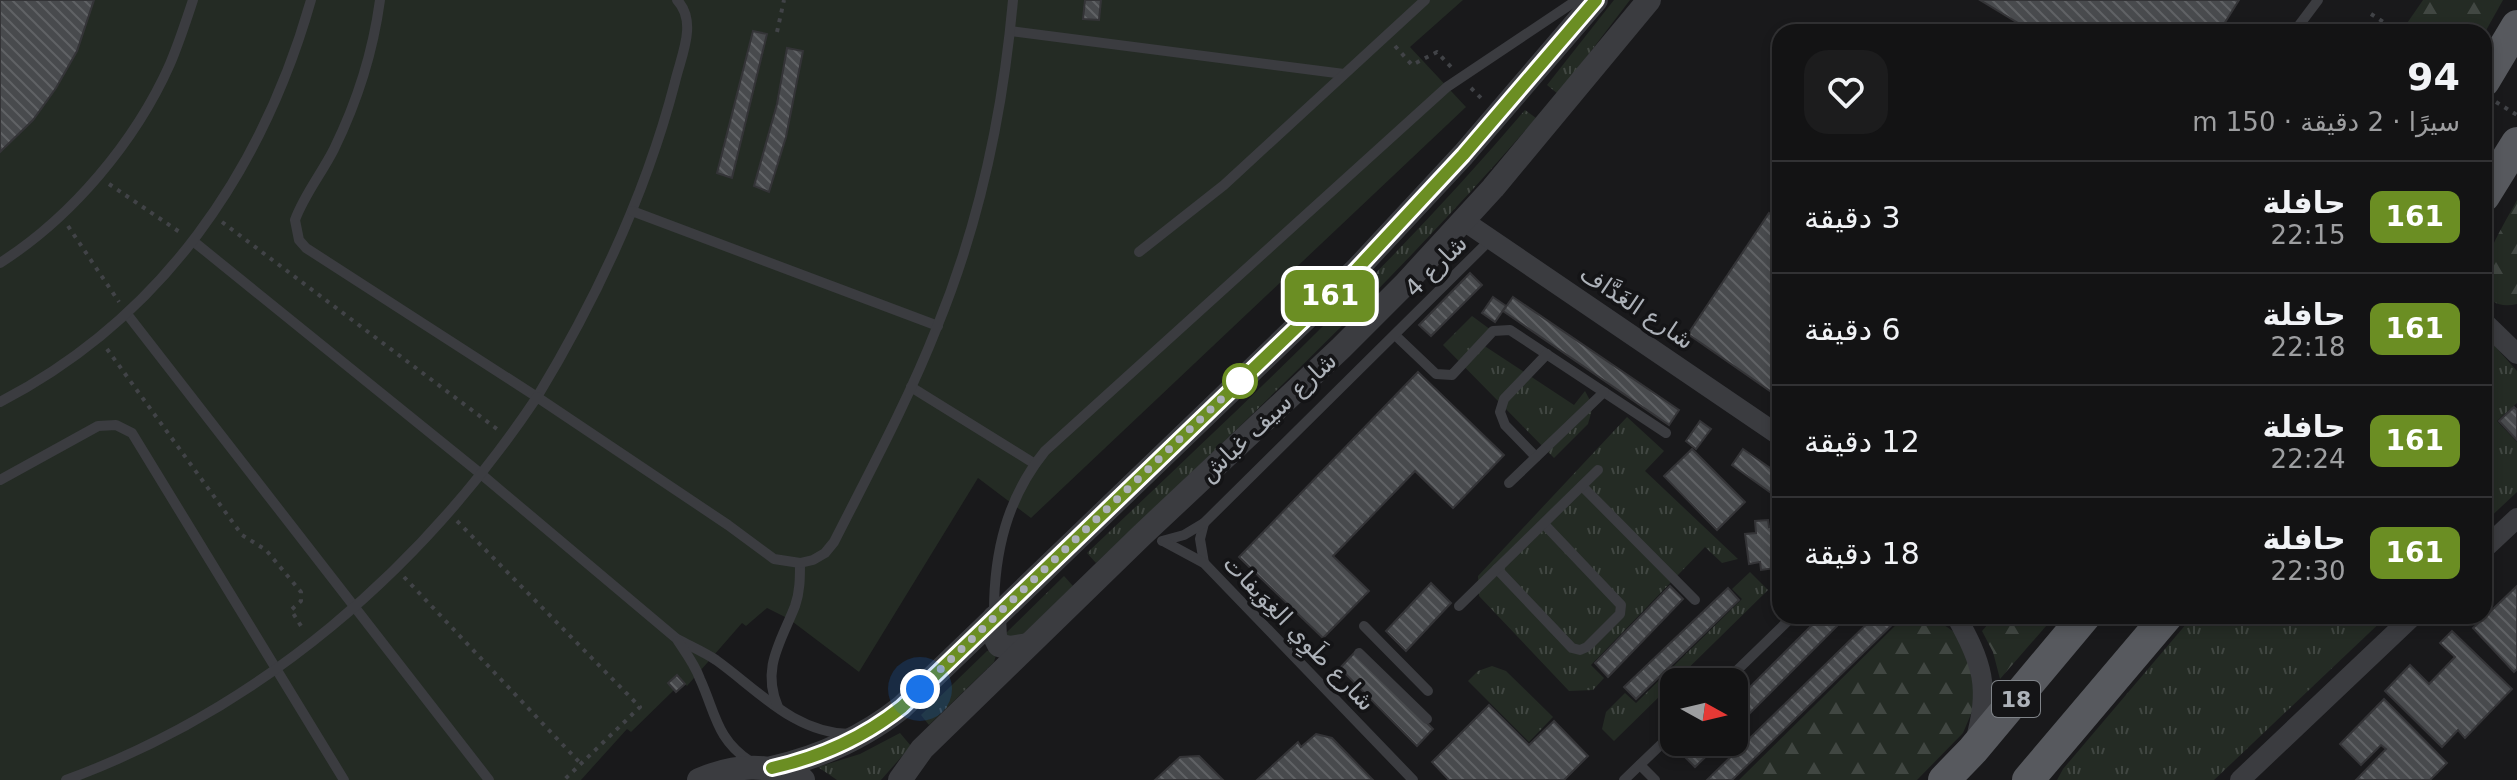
<!DOCTYPE html>
<html lang="ar">
<meta charset="utf-8">
<style>
:root{--surface:#131314;--page:#1c1c1d;--text:#f1f3f6;--muted:#9d9ea0;--line:#323234}
body{margin:0;font-family:"DejaVu Sans","Noto Naskh Arabic",sans-serif;background:var(--page);color:var(--text);direction:rtl;height:100vh;display:flex;flex-direction:column;font-size:30px;white-space:nowrap}
*{box-sizing:border-box;margin:0}
p{font-size:26px;color:var(--muted)}
.icon{flex:none;width:44px;height:44px;fill:none;stroke:currentColor;stroke-width:2;stroke-linecap:round;stroke-linejoin:round}
.map{position:relative;flex:1;overflow:hidden;direction:ltr}
.side{position:absolute;left:1772px;top:24px;width:720px;height:600px;display:flex;flex-direction:column;background:var(--surface);border-radius:24px;box-shadow:0 4px 12px #0003,0 0 0 2px var(--line);direction:rtl}
.side>*{flex:none}
.badge{padding:0 16px;border-radius:12px;font-size:28px;line-height:52px}
.needle{width:52px;rotate:98deg}
.buttons{position:absolute;left:1660px;top:668px;display:grid;gap:16px}
.buttons a{display:grid;place-items:center;width:88px;height:88px;border-radius:16px;background:var(--surface);box-shadow:0 4px 12px #0003,0 0 0 2px var(--line);font-size:40px}
.you{position:absolute;width:40px;height:40px;margin:-20px;border:6px solid #fff;border-radius:50%;background:#1a73e8;box-shadow:0 0 0 12px #1a73e833}
.map>.badge{position:absolute;translate:-50% -50%;box-shadow:0 0 0 4px #fff}
.round{display:grid;place-items:center;flex:none;width:84px;height:84px;border-radius:24px;background:var(--page)}
.overview{display:flex;align-items:center;justify-content:space-between;height:136px;padding:0 32px}
h1{font-size:38px;font-weight:600;line-height:60px}
ul{padding:0;list-style:none}
li{display:flex;align-items:center;gap:24px;height:112px;padding:0 32px;border-top:2px solid var(--line)}
li div{flex:1}
li b{display:block;font-size:30px}
li em{font-style:normal}
li .badge{min-width:88px;font-weight:700;text-align:center}
.map>svg:first-child{display:block}
.grass{fill:url(#grass-tufts)}
.forest{fill:url(#forest-firs)}
.pitch{fill:#242b24}
.building{fill:url(#building-back-hatch);stroke:#343437;stroke-width:2}
.lines{fill:none;stroke-linecap:round;stroke-linejoin:round}
.path{stroke:#414347;stroke-width:4;stroke-dasharray:4 6;stroke-linecap:butt}
.service{stroke:#3b3c40;stroke-width:10}
.minor{stroke:#3b3c40;stroke-width:20}
.tertiary{stroke:#3b3c40;stroke-width:24}
.primary{stroke:#57595e;stroke-width:32}
.line-casing{stroke:#fff;stroke-width:18}
.line{stroke:#6b8e23;stroke-width:12}
.walk{stroke:#adb2b9;stroke-width:8;stroke-dasharray:0 14.4}
.stop-dot{fill:#fff;stroke:#6b8e23;stroke-width:4}
.labels{text-anchor:middle;stroke-width:7;stroke-linejoin:round;paint-order:stroke}
.shield{fill:#141416;stroke:#7f8388;stroke-width:2}
.shield-label{font-size:22px;font-weight:bold;fill:#adb2b9}
.street-label{font-size:24px;fill:#adb2b9;stroke:#141416}
</style>
<div class="map">
<svg width="2517" height="780" viewBox="0 0 2517 780">
<defs>
<pattern id="grass-tufts" width="24" height="20" patternUnits="userSpaceOnUse" patternTransform="scale(2)"><rect width="24" height="20" fill="#242b24"/><path d="M3 7l-1-3M5 7V3M7 7l1-3M15 17l-1-3M17 17v-4M19 17l1-3" fill="none" stroke="#414742"/></pattern>
<pattern id="forest-firs" width="22" height="20" patternUnits="userSpaceOnUse" patternTransform="scale(2)"><rect width="22" height="20" fill="#242b24"/><path d="M5 1l3.5 6h-7zM16 11l3.5 6h-7z" fill="#414742"/></pattern>
<pattern id="building-back-hatch" width="6" height="6" patternUnits="userSpaceOnUse" patternTransform="scale(2)"><rect width="6" height="6" fill="#484a4d"/><path d="M-1 5l2 2M0 0l6 6M5-1l2 2" fill="none" stroke="#606265"/></pattern>
</defs>
<rect width="100%" height="100%" fill="#19191b"/>
<!-- grass -->
<g class="grass">
<path d="M1614,0H1630L1558,94L1547,85Z"/>
<path d="M1525,110L1536,118C1400,276 1248,419 1096,563L1087,553C1237,410 1391,268 1525,110Z"/>
<path d="M1472,316L1491,330L1480,343L1574,405L1585,391L1593,406L1588,424L1554,458L1443,345Z"/>
<path d="M2484,334L2517,371V403L2497,421L2517,442V492L2484,523Z"/>
<path d="M1627,417L1664,451L1645,471L1738,559L1722,563L1705,547L1591,665L1604,678L1593,690L1569,691L1479,596L1478,576Z"/>
<path d="M1750,572L1768,590L1614,741L1602,729L1606,712L1625,693L1636,703L1742,599L1732,589Z"/>
<path d="M1064,576L1073,586L1015,642L1005,634Z"/>
<path d="M2193,616H2387L2214,780H2057L2063,769Z"/>
<path d="M991,650L996,655L994,662L929,725L921,715L987,651Z"/>
<path d="M1492,666L1506,671L1553,717L1529,742L1468,681L1478,671Z"/>
<path d="M900,733L911,746L881,780H837L818,767L860,754Z"/>
</g>
<!-- forest -->
<g class="forest">
<path d="M2423,0H2503L2484,34L2401,32Z"/>
<path d="M2517,200V304C2508,306 2500,306 2492,301C2466,280 2506,222 2517,200Z"/>
<path d="M1899,616H1931L1960,636L1974,678V707L1963,733L1917,780H1739L1901,620Z"/>
<path d="M1995,616L2053,618L2000,679L1993,652L1982,631Z"/>
</g>
<!-- pitch -->
<path class="pitch" d="M0,0H1463L1410,47L1466,107L1031,518L978,478L859,672L789,619L767,608L746,626L742,623L687,686L685,684L674,690L631,732L627,729L581,780H0Z"/>
<!-- building -->
<g class="building">
<path d="M0,0H94L77,51L56,88L33,120L0,152Z"/>
<path d="M1085,0H1101L1099,20L1083,19Z"/>
<path d="M1980,0H2239L2219,32H2033Z"/>
<path d="M753,31L767,34L732,178L717,173Z"/>
<path d="M787,48L803,51L786,137L769,192L754,186L777,104Z"/>
<path d="M1769,213L1780,221V398L1688,334Z"/>
<path d="M1470,273L1482,285L1431,336L1419,325Z"/>
<path d="M1493,297L1506,306L1495,322L1482,313Z"/>
<path d="M1513,297L1679,410L1669,425L1503,311Z"/>
<path d="M1418,372L1504,455L1453,508L1415,471L1333,556L1369,591L1323,638L1239,557Z"/>
<path d="M2514,407L2517,410V440L2499,421Z"/>
<path d="M1700,421L1711,429L1696,449L1686,441Z"/>
<path d="M1692,449L1745,502L1717,530L1664,476Z"/>
<path d="M1743,449L1780,475L1778,498L1732,465Z"/>
<path d="M1768,520L1769,527L1780,525V558H1775L1776,568L1761,570L1760,562L1749,564L1745,534L1756,533L1755,521Z"/>
<path d="M1431,583L1451,603L1406,651L1386,631Z"/>
<path d="M1670,586L1683,599L1608,677L1595,663Z"/>
<path d="M2517,586V669L2514,672L2473,628Z"/>
<path d="M1728,588L1739,600L1636,699L1624,687Z"/>
<path d="M1821,616H1847L1734,729V703Z"/>
<path d="M1875,616H1893L1897,620L1732,780H1707Z"/>
<path d="M2452,631L2512,689L2465,738L2458,730L2442,747L2385,691L2410,665L2429,684L2455,657L2440,643Z"/>
<path d="M1356,651L1433,729L1417,746L1340,668Z"/>
<path d="M677,675L685,684L676,692L668,683Z"/>
<path d="M2384,699L2447,763L2430,780H2356L2386,749L2381,745L2361,765L2340,744Z"/>
<path d="M1489,705L1529,745L1554,721L1588,756L1564,780H1449L1432,762Z"/>
<path d="M1316,734L1332,738L1373,780H1257L1298,742L1301,747Z"/>
<path d="M1695,742H1721L1695,767L1682,754Z"/>
<path d="M1199,756L1223,780H1155L1180,757Z"/>
</g>
<g class="lines">
<!-- path -->
<g class="path">
<path d="M2371,14L2399,32"/>
<path d="M777,32L784,0"/>
<path d="M1395,46L1412,65L1437,52L1451,67"/>
<path d="M1471,88L1481,98L1484,95"/>
<path d="M2496,102L2517,115"/>
<path d="M109,184L181,233"/>
<path d="M222,222L497,429"/>
<path d="M68,226L119,302"/>
<path d="M107,349L242,535L266,550L301,592V601L291,610L301,626"/>
<path d="M457,521L640,707L564,780"/>
<path d="M404,577L581,764"/>
</g>
<!-- service -->
<g class="service">
<path d="M380,0C373,52 357,102 334,149C322,173 304,195 295,220L299,240L306,248L537,397C597,298 646,194 675,82C681,56 698,22 677,0"/>
<path d="M1010,31L1344,74"/>
<path d="M2294,32L2318,0"/>
<path d="M632,211L938,326"/>
<path d="M193,241L481,474L677,639C690,646 704,652 716,660C758,690 794,733 850,734"/>
<path d="M1139,252L1224,185L1425,0"/>
<path d="M0,263C72,217 135,142 170,64C179,43 186,21 193,0"/>
<path d="M127,314L489,780"/>
<path d="M1395,335L1436,374L1452,375L1493,331L1510,330L1666,433"/>
<path d="M911,387L1035,464"/>
<path d="M0,402C162,318 262,172 311,0"/>
<path d="M1536,457L1505,425L1500,412L1504,399L1547,354"/>
<path d="M0,480L98,426L116,425L132,433L344,780"/>
<path d="M1509,483L1604,392"/>
<path d="M1582,486L1695,600"/>
<path d="M1204,523L1200,539L1204,563"/>
<path d="M1162,541L1184,535L1204,523L1491,239"/>
<path d="M1165,542L1204,563L1413,780"/>
<path d="M1497,569L1572,648L1580,650L1587,647L1620,614L1621,605L1544,524"/>
<path d="M1459,606L1598,470"/>
<path d="M994,612C994,552 1007,498 1045,451L1447,87L1577,0"/>
<path d="M1364,626L1428,691"/>
<path d="M678,641C686,653 695,665 700,679C716,714 716,739 751,762"/>
<path d="M1359,653L1427,719"/>
<path d="M1725,682L1793,616"/>
<path d="M778,707C761,668 781,642 795,606C800,592 800,578 800,563"/>
<path d="M1640,765L1655,780"/>
<path d="M66,780C262,708 422,569 537,397L728,525L774,559L800,563L813,560L825,553L834,542C870,471 908,401 937,327C980,222 1003,112 1013,0"/>
<path d="M1624,780L1674,732"/>
</g>
<!-- minor -->
<g class="minor">
<path d="M1464,221L1780,436"/>
<path d="M2484,322L2517,354"/>
<path d="M2484,549L2517,518"/>
<path d="M1956,616C1982,662 1991,688 1975,741"/>
<path d="M2240,780L2413,616"/>
</g>
<!-- tertiary -->
<g class="tertiary">
<path d="M994,618L995,637L999,645L1009,648L1028,645"/>
<path d="M772,768C821,757 863,738 902,707L1356,270L1463,155L1596,0"/>
<path d="M699,780C734,765 768,762 803,780"/>
<path d="M900,780L922,749L1142,535L1341,348L1404,285L1493,188L1649,0"/>
</g>
<!-- primary -->
<g class="primary">
<path d="M2484,81L2517,26"/>
<path d="M2484,196L2517,143"/>
<path d="M1944,780L1973,750L2085,616"/>
<path d="M2028,780L2167,616"/>
</g>
</g>
<g class="lines">
<defs>
<path id="line" d="M772,768C821,757 863,738 902,707L1356,270L1463,155L1596,0"/>
</defs>
<!-- line casing -->
<use href="#line" class="line-casing"/>
<!-- line -->
<use href="#line" class="line"/>
<!-- walk -->
<path class="walk" d="M920,689L1240,381"/>
</g>
<!-- markers -->
<circle class="stop-dot" cx="1240" cy="381" r="16"/>
<g class="labels">
<!-- shield labels -->
<rect class="shield" x="1992" y="681" width="48" height="36" rx="6"/>
<g class="shield-label">
<text x="2016" y="707">18</text>
</g>
<!-- street labels -->
<g class="street-label">
<text transform="translate(1436 266) rotate(-45)" y="8">شارع 4</text>
<text transform="translate(1637 307) rotate(34)" y="8">شارع الغَدَّاف</text>
<text transform="translate(1268 417) rotate(-43)" y="8">شارع سيف غباش</text>
<text transform="translate(1299 633) rotate(46)" y="8">شارع طَوِي الغِوَيفات</text>
</g>
</g>
</svg>
<div class="buttons">
<a><svg class="needle" viewBox="-14 -14 28 28"><path d="M0-13l5 13h-10z" fill="#e53935"/><path d="M0 13l5-13h-10z" fill="#9d9ea0"/></svg></a>
</div>
<div class="you" style="left:920px;top:689px"></div>
<b class="badge" style="left:1330px;top:296px;background:#6b8e23;color:#fff">161</b>
<section class="side">
<div class="overview"><div><h1>94</h1><p>سيرًا · 2 دقيقة · 150 m</p></div><a class="round"><svg class="icon" aria-label="heart" viewBox="0 0 24 24"><path d="M12 20l-8-8c-3-5 5-10 8-4 3-6 11-1 8 4z"/></svg></a></div>
<ul>
<li><span class="badge" style="background:#6b8e23;color:#fff">161</span><div><b>حافلة</b><p>22:15</p></div><em>3 دقيقة</em></li>
<li><span class="badge" style="background:#6b8e23;color:#fff">161</span><div><b>حافلة</b><p>22:18</p></div><em>6 دقيقة</em></li>
<li><span class="badge" style="background:#6b8e23;color:#fff">161</span><div><b>حافلة</b><p>22:24</p></div><em>12 دقيقة</em></li>
<li><span class="badge" style="background:#6b8e23;color:#fff">161</span><div><b>حافلة</b><p>22:30</p></div><em>18 دقيقة</em></li>
</ul>
</section>
</div>
